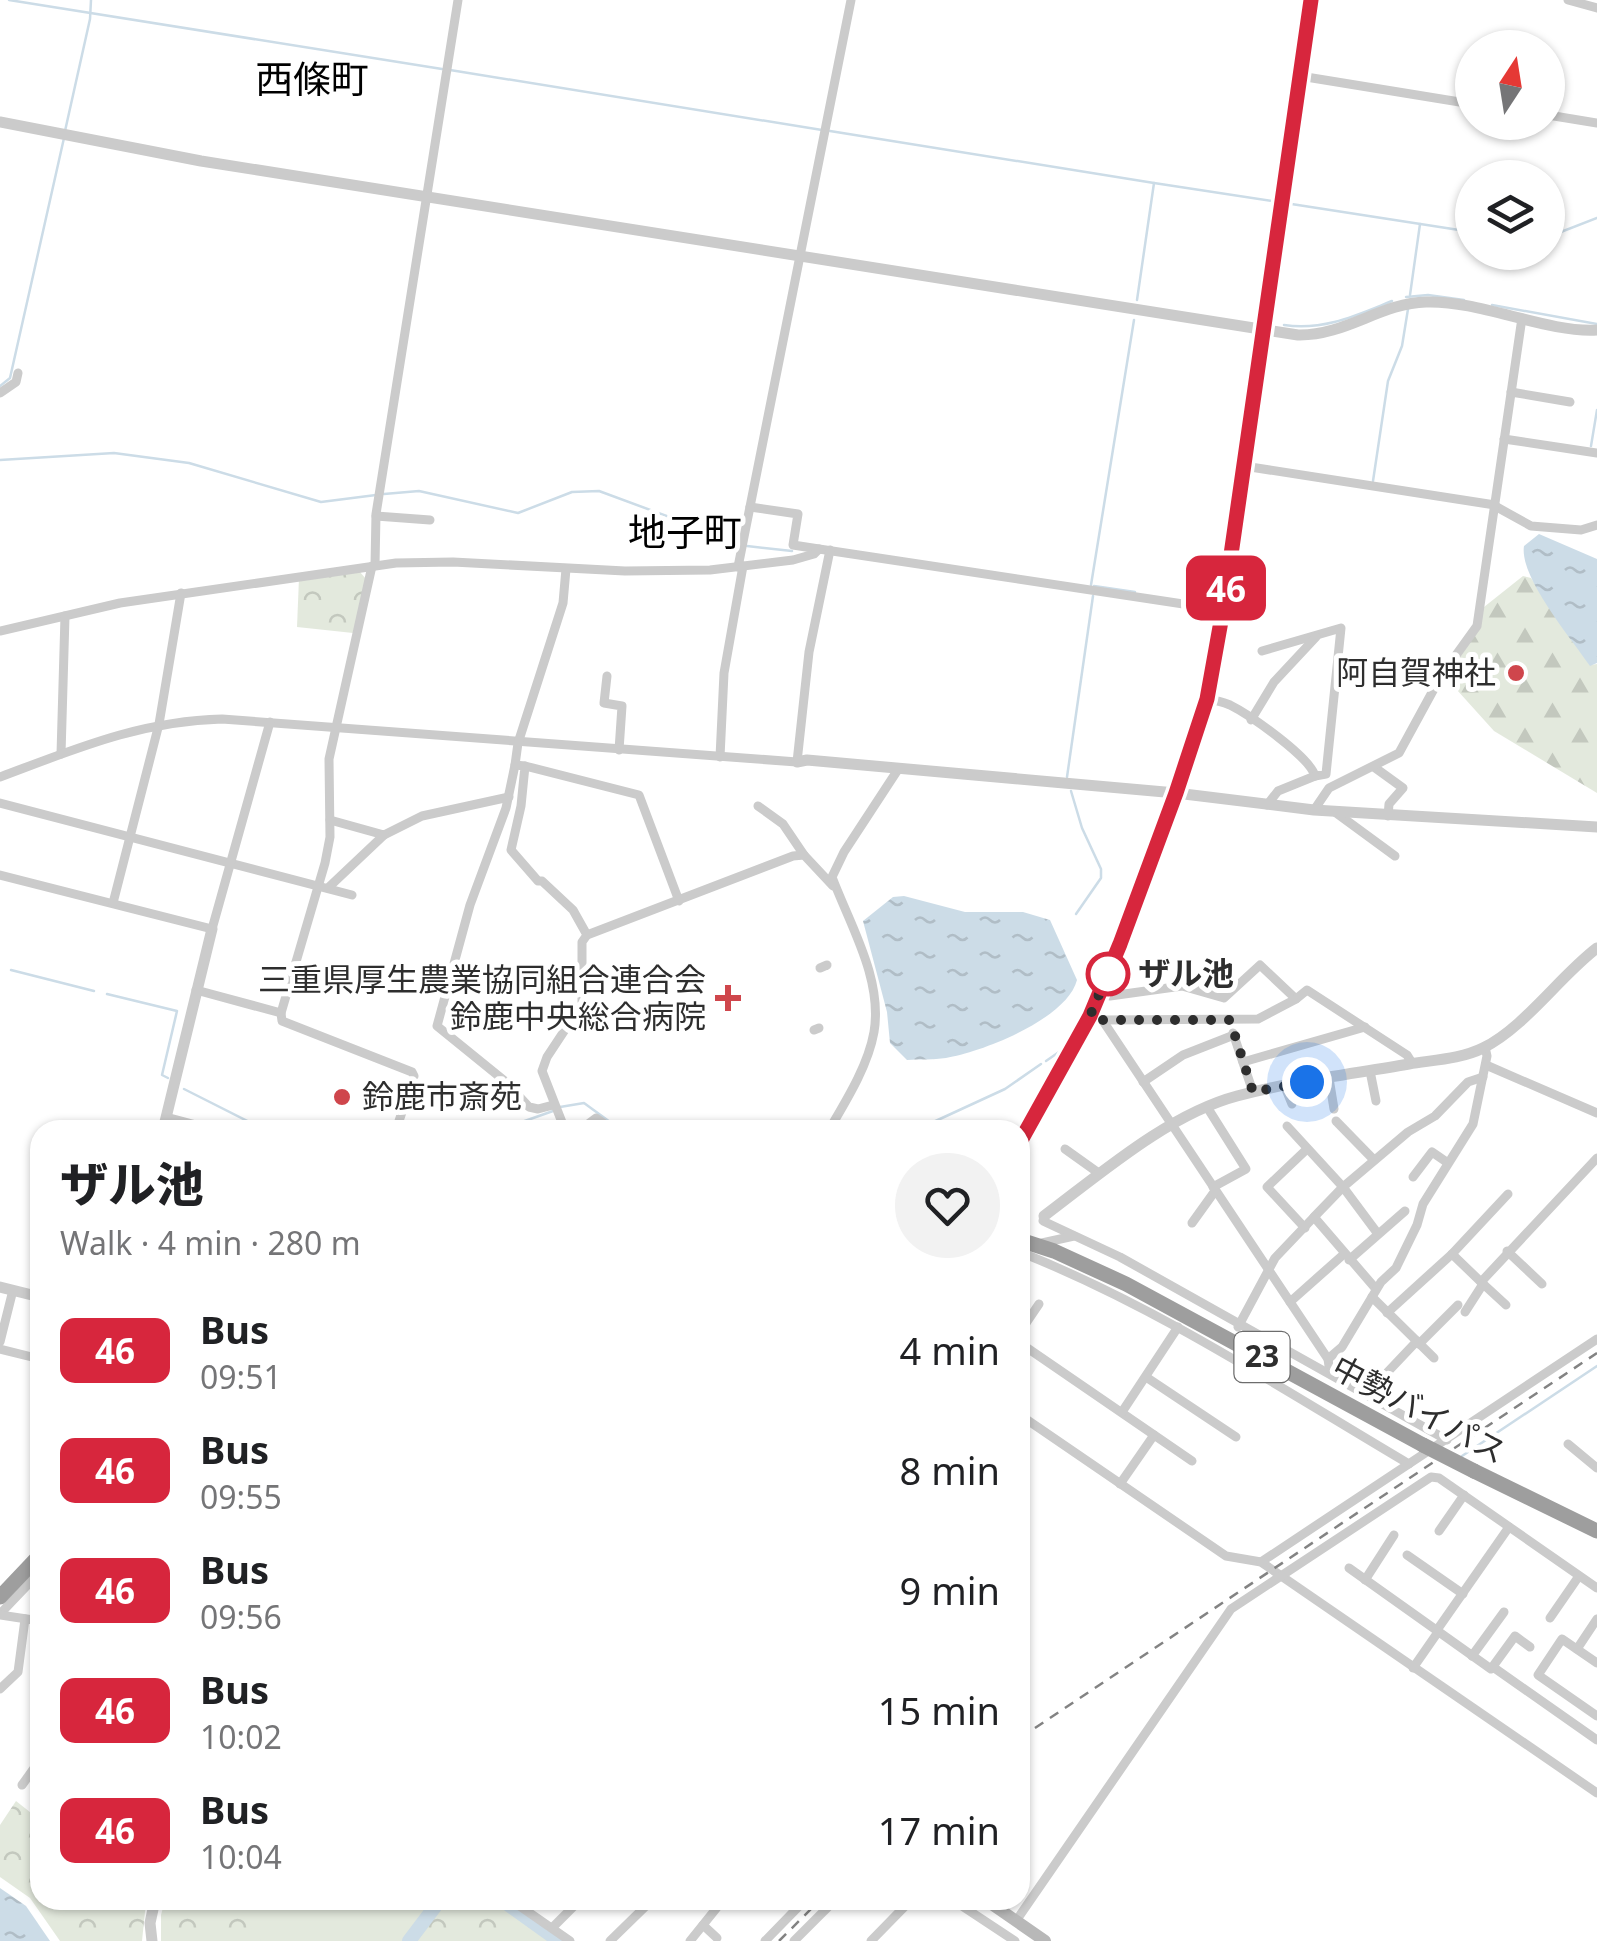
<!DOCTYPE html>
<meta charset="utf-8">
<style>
:root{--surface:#fff;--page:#f2f2f2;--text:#202124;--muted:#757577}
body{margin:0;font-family:"Noto Sans","Noto Sans JP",sans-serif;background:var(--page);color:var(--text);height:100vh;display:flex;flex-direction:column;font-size:38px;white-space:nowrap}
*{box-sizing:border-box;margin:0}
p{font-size:32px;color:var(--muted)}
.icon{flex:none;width:55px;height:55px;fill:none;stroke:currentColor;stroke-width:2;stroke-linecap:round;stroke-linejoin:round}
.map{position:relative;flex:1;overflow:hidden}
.details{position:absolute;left:30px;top:1120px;width:1000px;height:790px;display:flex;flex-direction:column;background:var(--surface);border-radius:30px;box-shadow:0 2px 8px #0004}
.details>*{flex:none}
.badge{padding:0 20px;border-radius:15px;font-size:35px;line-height:65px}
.needle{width:65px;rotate:12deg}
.fabs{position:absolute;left:1455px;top:30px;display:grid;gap:20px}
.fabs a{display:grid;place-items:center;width:110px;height:110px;border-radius:50%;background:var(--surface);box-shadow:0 2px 8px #0004;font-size:50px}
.you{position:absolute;width:50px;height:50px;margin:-25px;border:8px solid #fff;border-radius:50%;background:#1a73e8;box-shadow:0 0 0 15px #1a73e833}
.map>.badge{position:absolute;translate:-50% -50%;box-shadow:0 0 0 5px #fff}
.round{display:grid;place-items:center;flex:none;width:105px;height:105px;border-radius:52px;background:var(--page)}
.summary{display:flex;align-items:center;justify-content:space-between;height:170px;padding:0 30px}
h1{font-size:48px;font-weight:800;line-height:75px}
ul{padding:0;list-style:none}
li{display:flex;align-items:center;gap:30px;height:120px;padding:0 30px}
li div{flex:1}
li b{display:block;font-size:38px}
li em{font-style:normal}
li .badge{min-width:110px;font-weight:700;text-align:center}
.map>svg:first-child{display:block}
.forest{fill:url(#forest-firs)}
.park{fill:url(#park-crowns)}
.garden{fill:#e3e9dd}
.water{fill:url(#water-ripples)}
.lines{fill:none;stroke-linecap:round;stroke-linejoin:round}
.stream{stroke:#ccdce7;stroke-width:2.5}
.river{stroke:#ccdce7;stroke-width:14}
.minor{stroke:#cbcbcb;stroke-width:9}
.tertiary{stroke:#cbcbcb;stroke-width:11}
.secondary{stroke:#b8b8b8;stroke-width:12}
.trunk{stroke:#9e9e9e;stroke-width:15}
.rail{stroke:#838383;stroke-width:2.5;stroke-dasharray:10 8;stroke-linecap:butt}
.trunk-bridge{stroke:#9e9e9e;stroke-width:15}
.line-casing{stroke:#fff;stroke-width:22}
.line{stroke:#d7263d;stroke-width:15}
.walk{stroke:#2e2e2e;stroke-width:10;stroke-dasharray:0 18}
.poi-dot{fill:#cf464c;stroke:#fff;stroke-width:4}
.stop-dot{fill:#fff;stroke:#d7263d;stroke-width:5}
.labels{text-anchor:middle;stroke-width:10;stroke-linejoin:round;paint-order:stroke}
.shield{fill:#fff;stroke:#6d6d6d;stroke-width:2.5}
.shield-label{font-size:30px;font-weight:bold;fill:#2e2e2e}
.poi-label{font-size:32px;fill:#2e2e2e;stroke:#fff;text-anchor:end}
.stop-label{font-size:32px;font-weight:bold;fill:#2e2e2e;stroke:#fff;text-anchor:start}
.street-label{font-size:32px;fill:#2e2e2e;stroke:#fff}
.quarter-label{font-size:38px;fill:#000;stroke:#fff}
</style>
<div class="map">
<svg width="1597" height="1941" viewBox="0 0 1597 1941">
<defs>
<pattern id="forest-firs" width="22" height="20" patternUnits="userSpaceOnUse" patternTransform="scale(2.5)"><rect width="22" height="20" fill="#e3e9dd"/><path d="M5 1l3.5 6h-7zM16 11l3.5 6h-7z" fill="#c3c8be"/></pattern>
<pattern id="park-crowns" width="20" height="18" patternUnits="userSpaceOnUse" patternTransform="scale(2.5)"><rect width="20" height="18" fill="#e3e9dd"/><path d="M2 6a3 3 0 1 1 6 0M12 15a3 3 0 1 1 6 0" fill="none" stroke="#c3c8be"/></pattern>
<pattern id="water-ripples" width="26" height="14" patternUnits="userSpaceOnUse" patternTransform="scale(2.5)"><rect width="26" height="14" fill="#ccdce7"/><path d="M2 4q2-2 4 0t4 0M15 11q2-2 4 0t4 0" fill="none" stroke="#b0bdc6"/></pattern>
</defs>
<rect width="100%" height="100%" fill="#fff"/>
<!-- forest -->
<path class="forest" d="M1523,576L1531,578L1590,665L1597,664V793L1494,731L1448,680L1446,672L1484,607Z"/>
<!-- park -->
<g class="park">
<path d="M360,572L366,579L353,633L297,627L299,578Z"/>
<path d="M16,1801L40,1820V1900H142L146,1902L142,1941H60L30,1898L0,1877V1825Z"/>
<path d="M165,1900H503L562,1941H161V1915Z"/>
</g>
<!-- garden -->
<path class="garden" d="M237,1900H410L417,1905L387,1941H261L244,1917Z"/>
<!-- water -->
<g class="water">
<path d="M1539,534L1597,559V663L1590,666C1572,639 1519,577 1524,546Z"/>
<path d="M904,896L965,912H1023L1050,920L1077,980C1067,1019 982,1052 946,1058C933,1060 920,1059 907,1060L890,1043L887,1012L863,921L893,897Z"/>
<path d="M0,1888L26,1906L50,1941H0Z"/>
</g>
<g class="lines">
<!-- stream -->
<g class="stream">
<path d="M9,0L442,69"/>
<path d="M450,70L822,130"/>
<path d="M65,131L90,19L91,0"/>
<path d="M830,131L1154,183"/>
<path d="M1285,203L1472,232"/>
<path d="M1548,237L1597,218"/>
<path d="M1410,295L1420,224"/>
<path d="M1406,297L1428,295L1464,300"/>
<path d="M1137,300L1154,183L1278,202"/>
<path d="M1492,305L1597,324"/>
<path d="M1284,325C1324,331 1357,315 1392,301"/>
<path d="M0,386L10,378L64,138"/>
<path d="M1591,446L1597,410"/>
<path d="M0,460L114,453L189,463L321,502L376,495"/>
<path d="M1373,481L1388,381L1402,346L1408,309"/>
<path d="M384,494L419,491L518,513L572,492L599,491L737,542"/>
<path d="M747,546L792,551"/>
<path d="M1091,585L1134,320"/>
<path d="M1094,586L1135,592"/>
<path d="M1067,777L1093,596"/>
<path d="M1071,791L1082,828L1101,869V878L1076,914"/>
<path d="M11,970L94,991"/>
<path d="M107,994L177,1011L162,1075L168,1078"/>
<path d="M1046,1061L1059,1052"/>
<path d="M184,1089L265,1130"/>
<path d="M560,1107L584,1103L621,1130"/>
<path d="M499,1130L553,1111"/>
<path d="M916,1130L1005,1089L1041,1064"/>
<path d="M1462,1456L1597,1366"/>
</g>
<!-- river -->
<g class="river">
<path d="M502,1900L559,1941"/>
<path d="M409,1941L440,1900"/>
</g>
<!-- minor -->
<g class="minor">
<path d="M1568,0L1597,8"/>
<path d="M1300,76L1472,104"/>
<path d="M1548,115L1597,123"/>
<path d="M1511,392L1570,402"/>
<path d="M0,393L16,382L18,373"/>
<path d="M1504,439L1597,453"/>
<path d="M1244,466L1495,505"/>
<path d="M1495,506L1531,526L1581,530L1597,525"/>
<path d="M750,507L798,514L793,545L819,549"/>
<path d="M376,516L430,520"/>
<path d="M375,565L376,514L458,0"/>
<path d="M372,566L329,759L330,837L325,863L281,1013L282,1021L412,1072L414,1076L396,1130"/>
<path d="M738,567L851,0"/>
<path d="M0,631L120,603L396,563L453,562L625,571L710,570L793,560L814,554L819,549L1223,610"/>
<path d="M607,676L604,703L622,706L619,750"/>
<path d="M1207,699C1215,700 1223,702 1230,705C1250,715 1310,757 1315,776L1326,774L1341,628L1262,651"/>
<path d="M1251,720L1274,682L1316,637"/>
<path d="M61,754L65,616"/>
<path d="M720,757L724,673L743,566"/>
<path d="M515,765L506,808L470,905L437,1026L506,1082L529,1107L538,1109L553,1105"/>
<path d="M525,766L639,795L679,901"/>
<path d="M1374,767L1403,788L1389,804L1388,816"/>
<path d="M0,777C75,749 140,721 222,719L797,762L809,652L830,550"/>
<path d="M0,803L352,895"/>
<path d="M1267,805L1278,791L1315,776"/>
<path d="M758,806L783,824L804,855"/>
<path d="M1314,810L1329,788L1399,753L1441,676L1477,626L1522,318"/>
<path d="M1335,812L1395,856"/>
<path d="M330,820L384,835L422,816L509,797"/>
<path d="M0,875L212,929L270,722"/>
<path d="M329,887L384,835"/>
<path d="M113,903L159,724L181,593"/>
<path d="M587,935L793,856L804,855L833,886"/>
<path d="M820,968L827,965"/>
<path d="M196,990L281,1013"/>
<path d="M1100,993L1110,996L1182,986L1224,998L1260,965L1296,999"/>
<path d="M1102,1020L1258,1019L1296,999L1307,990L1407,1055L1412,1063"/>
<path d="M1103,1021L1328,1359L1330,1373"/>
<path d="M814,1030L819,1028"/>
<path d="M1233,1033L1253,1092"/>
<path d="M1243,1062L1365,1027"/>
<path d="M1486,1065L1597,1113"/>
<path d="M1370,1071L1376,1101"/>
<path d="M1329,1078L1334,1109"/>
<path d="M1143,1082L1183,1055L1234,1035"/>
<path d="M1285,1087L1292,1104"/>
<path d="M1207,1107L1246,1169L1213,1187"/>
<path d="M166,1117L215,1130"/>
<path d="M1336,1121L1374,1160"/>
<path d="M1287,1126L1343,1187L1378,1234"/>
<path d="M565,1130L542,1071L547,1057L582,1004V942L587,935L573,910L542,881H538L511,850L521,806L525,766L515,765L518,743L563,603L566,569"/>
<path d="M580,1130L596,1118L613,1130"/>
<path d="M829,1130C846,1101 868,1066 874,1032C883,979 850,925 832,877L844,852L899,768"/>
<path d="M1065,1149L1100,1174"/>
<path d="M1413,1177L1432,1152L1448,1163"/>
<path d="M1044,1216L1043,1221L1120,1257L1447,1440"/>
<path d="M1314,1217L1343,1187L1408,1132L1435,1116L1468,1082L1483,1077"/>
<path d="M1192,1223L1215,1191"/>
<path d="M1305,1228L1267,1187L1307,1149"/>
<path d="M1042,1243L1074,1236"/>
<path d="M1507,1251L1542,1284"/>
<path d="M1020,1252C1158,1307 1282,1389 1409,1464"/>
<path d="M1452,1254L1481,1282L1597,1158"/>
<path d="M1349,1260L1405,1211"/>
<path d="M1481,1282L1506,1305"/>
<path d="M1372,1297L1434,1358"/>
<path d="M1290,1302L1344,1254"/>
<path d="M1465,1312L1483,1284"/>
<path d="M1387,1313L1452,1254L1508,1194"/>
<path d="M1238,1327L1275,1258L1314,1217L1376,1289"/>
<path d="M1020,1332L1039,1304"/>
<path d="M0,1342L13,1290"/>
<path d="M1020,1343L1192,1461"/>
<path d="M1419,1344L1458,1305"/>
<path d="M0,1349L40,1359"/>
<path d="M1328,1359L1342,1347L1381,1282L1396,1268L1417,1225L1423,1204L1473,1124L1487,1056L1485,1047"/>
<path d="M1146,1377L1236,1437"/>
<path d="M1381,1379L1417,1341"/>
<path d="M1122,1412L1178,1327"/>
<path d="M1020,1415L1226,1556L1261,1562L1597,1793"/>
<path d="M1568,1444L1597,1468"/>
<path d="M1120,1484L1154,1435"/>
<path d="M1439,1531L1464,1495"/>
<path d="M1407,1555L1463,1594"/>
<path d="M1261,1562L1597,1339"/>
<path d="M1349,1568L1491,1669L1515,1636L1530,1647"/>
<path d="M1365,1580L1394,1535"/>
<path d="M0,1614L40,1572"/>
<path d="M0,1615L40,1621"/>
<path d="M1550,1618L1579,1576"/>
<path d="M1437,1630L1509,1527"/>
<path d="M1577,1649L1597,1619"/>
<path d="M1472,1656L1504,1612"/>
<path d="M1597,1663L1562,1639L1538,1675L1597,1716"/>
<path d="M1493,1667L1597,1740"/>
<path d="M1413,1668L1438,1632"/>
<path d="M0,1689L18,1672L25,1619"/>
<path d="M22,1785L40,1760"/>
<path d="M511,1900L570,1941"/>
<path d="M953,1900L1015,1941"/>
<path d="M1016,1921L1231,1609L1431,1477L1439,1478L1597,1588"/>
<path d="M703,1925L717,1938"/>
<path d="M552,1928L580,1900"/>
<path d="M610,1941L652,1900"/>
<path d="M690,1941L723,1900"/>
<path d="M765,1941L805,1900"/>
<path d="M794,1941L835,1900"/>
<path d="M871,1941L911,1900"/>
</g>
<!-- tertiary -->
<g class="tertiary">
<path d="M0,122L201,161L1298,335C1345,336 1381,303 1426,302C1480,300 1546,333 1597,330"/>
<path d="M797,762L807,760L1176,793L1314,810L1597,827"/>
<path d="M163,1130L212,929"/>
<path d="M1044,1216C1100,1174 1169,1114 1237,1096C1293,1081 1352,1074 1409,1064C1433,1060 1461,1059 1483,1048C1524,1028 1560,976 1597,948"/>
<path d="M0,1287L40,1297"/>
<path d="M152,1941L150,1923L155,1900"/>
</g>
<!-- secondary -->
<g class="secondary">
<path d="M1020,1142L1090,1016L1120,945L1176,793L1207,699L1223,610L1311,0"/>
<path d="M986,1900L1045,1941"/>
</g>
<!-- trunk -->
<g class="trunk">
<path d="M1020,1240L1054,1251L1126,1284L1423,1445"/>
<path d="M1474,1471L1597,1531"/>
<path d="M0,1597L40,1555"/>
</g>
<!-- rail -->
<g class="rail">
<path d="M1020,1738L1597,1353"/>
<path d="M779,1941L820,1900"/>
</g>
<!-- trunk-bridge -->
<path class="trunk-bridge" d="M1423,1445L1474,1471"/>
</g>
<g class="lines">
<defs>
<path id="line" d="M1020,1142L1090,1016L1120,944L1176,793L1207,699L1223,610L1311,0"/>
</defs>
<!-- line casing -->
<use href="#line" class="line-casing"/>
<!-- line -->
<use href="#line" class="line"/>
<!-- walk -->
<path class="walk" d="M1108,974L1110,968L1090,1016L1102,1020H1230L1253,1092L1307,1082"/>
</g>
<!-- markers -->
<g class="poi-dot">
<circle cx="1516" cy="673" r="10"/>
<path d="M723 983h10v10h10v10h-10v10h-10v-10h-10v-10h10z"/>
<circle cx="342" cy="1097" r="10"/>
</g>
<circle class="stop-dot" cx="1108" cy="974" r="20"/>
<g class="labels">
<!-- shield labels -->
<rect class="shield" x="1234.5" y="1332" width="55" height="50" rx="8"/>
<g class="shield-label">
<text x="1262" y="1367">23</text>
</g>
<!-- poi labels -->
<g class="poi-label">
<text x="1496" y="684">阿自賀神社</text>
<text x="706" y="991">三重県厚生農業協同組合連合会<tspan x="706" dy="37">鈴鹿中央総合病院</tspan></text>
<text x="362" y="1108" text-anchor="start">鈴鹿市斎苑</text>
</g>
<!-- stop labels -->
<g class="stop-label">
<text x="1138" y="985">ザル池</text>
</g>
<!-- street labels -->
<g class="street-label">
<text transform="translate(1419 1410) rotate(28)" y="11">中勢バイパス</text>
</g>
<!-- quarter labels -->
<g class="quarter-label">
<text x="312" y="93">西條町</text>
<text x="685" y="546">地子町</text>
</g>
</g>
</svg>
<div class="fabs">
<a><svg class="needle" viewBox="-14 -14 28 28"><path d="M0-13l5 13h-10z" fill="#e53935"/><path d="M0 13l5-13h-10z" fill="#757577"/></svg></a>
<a><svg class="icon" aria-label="layers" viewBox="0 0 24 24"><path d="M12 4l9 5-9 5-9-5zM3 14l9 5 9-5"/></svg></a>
</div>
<div class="you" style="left:1307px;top:1082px"></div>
<b class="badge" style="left:1226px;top:588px;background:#d7263d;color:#fff">46</b>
<section class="details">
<div class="summary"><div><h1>ザル池</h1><p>Walk · 4 min · 280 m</p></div><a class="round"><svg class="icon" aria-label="heart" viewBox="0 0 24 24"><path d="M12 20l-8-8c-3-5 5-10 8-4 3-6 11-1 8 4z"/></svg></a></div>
<ul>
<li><span class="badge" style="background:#d7263d;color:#fff">46</span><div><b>Bus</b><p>09:51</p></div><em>4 min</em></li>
<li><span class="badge" style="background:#d7263d;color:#fff">46</span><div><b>Bus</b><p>09:55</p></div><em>8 min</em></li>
<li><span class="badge" style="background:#d7263d;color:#fff">46</span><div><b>Bus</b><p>09:56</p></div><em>9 min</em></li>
<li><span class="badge" style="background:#d7263d;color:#fff">46</span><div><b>Bus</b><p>10:02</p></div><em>15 min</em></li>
<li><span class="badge" style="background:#d7263d;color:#fff">46</span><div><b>Bus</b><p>10:04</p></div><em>17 min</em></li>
</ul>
</section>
</div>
